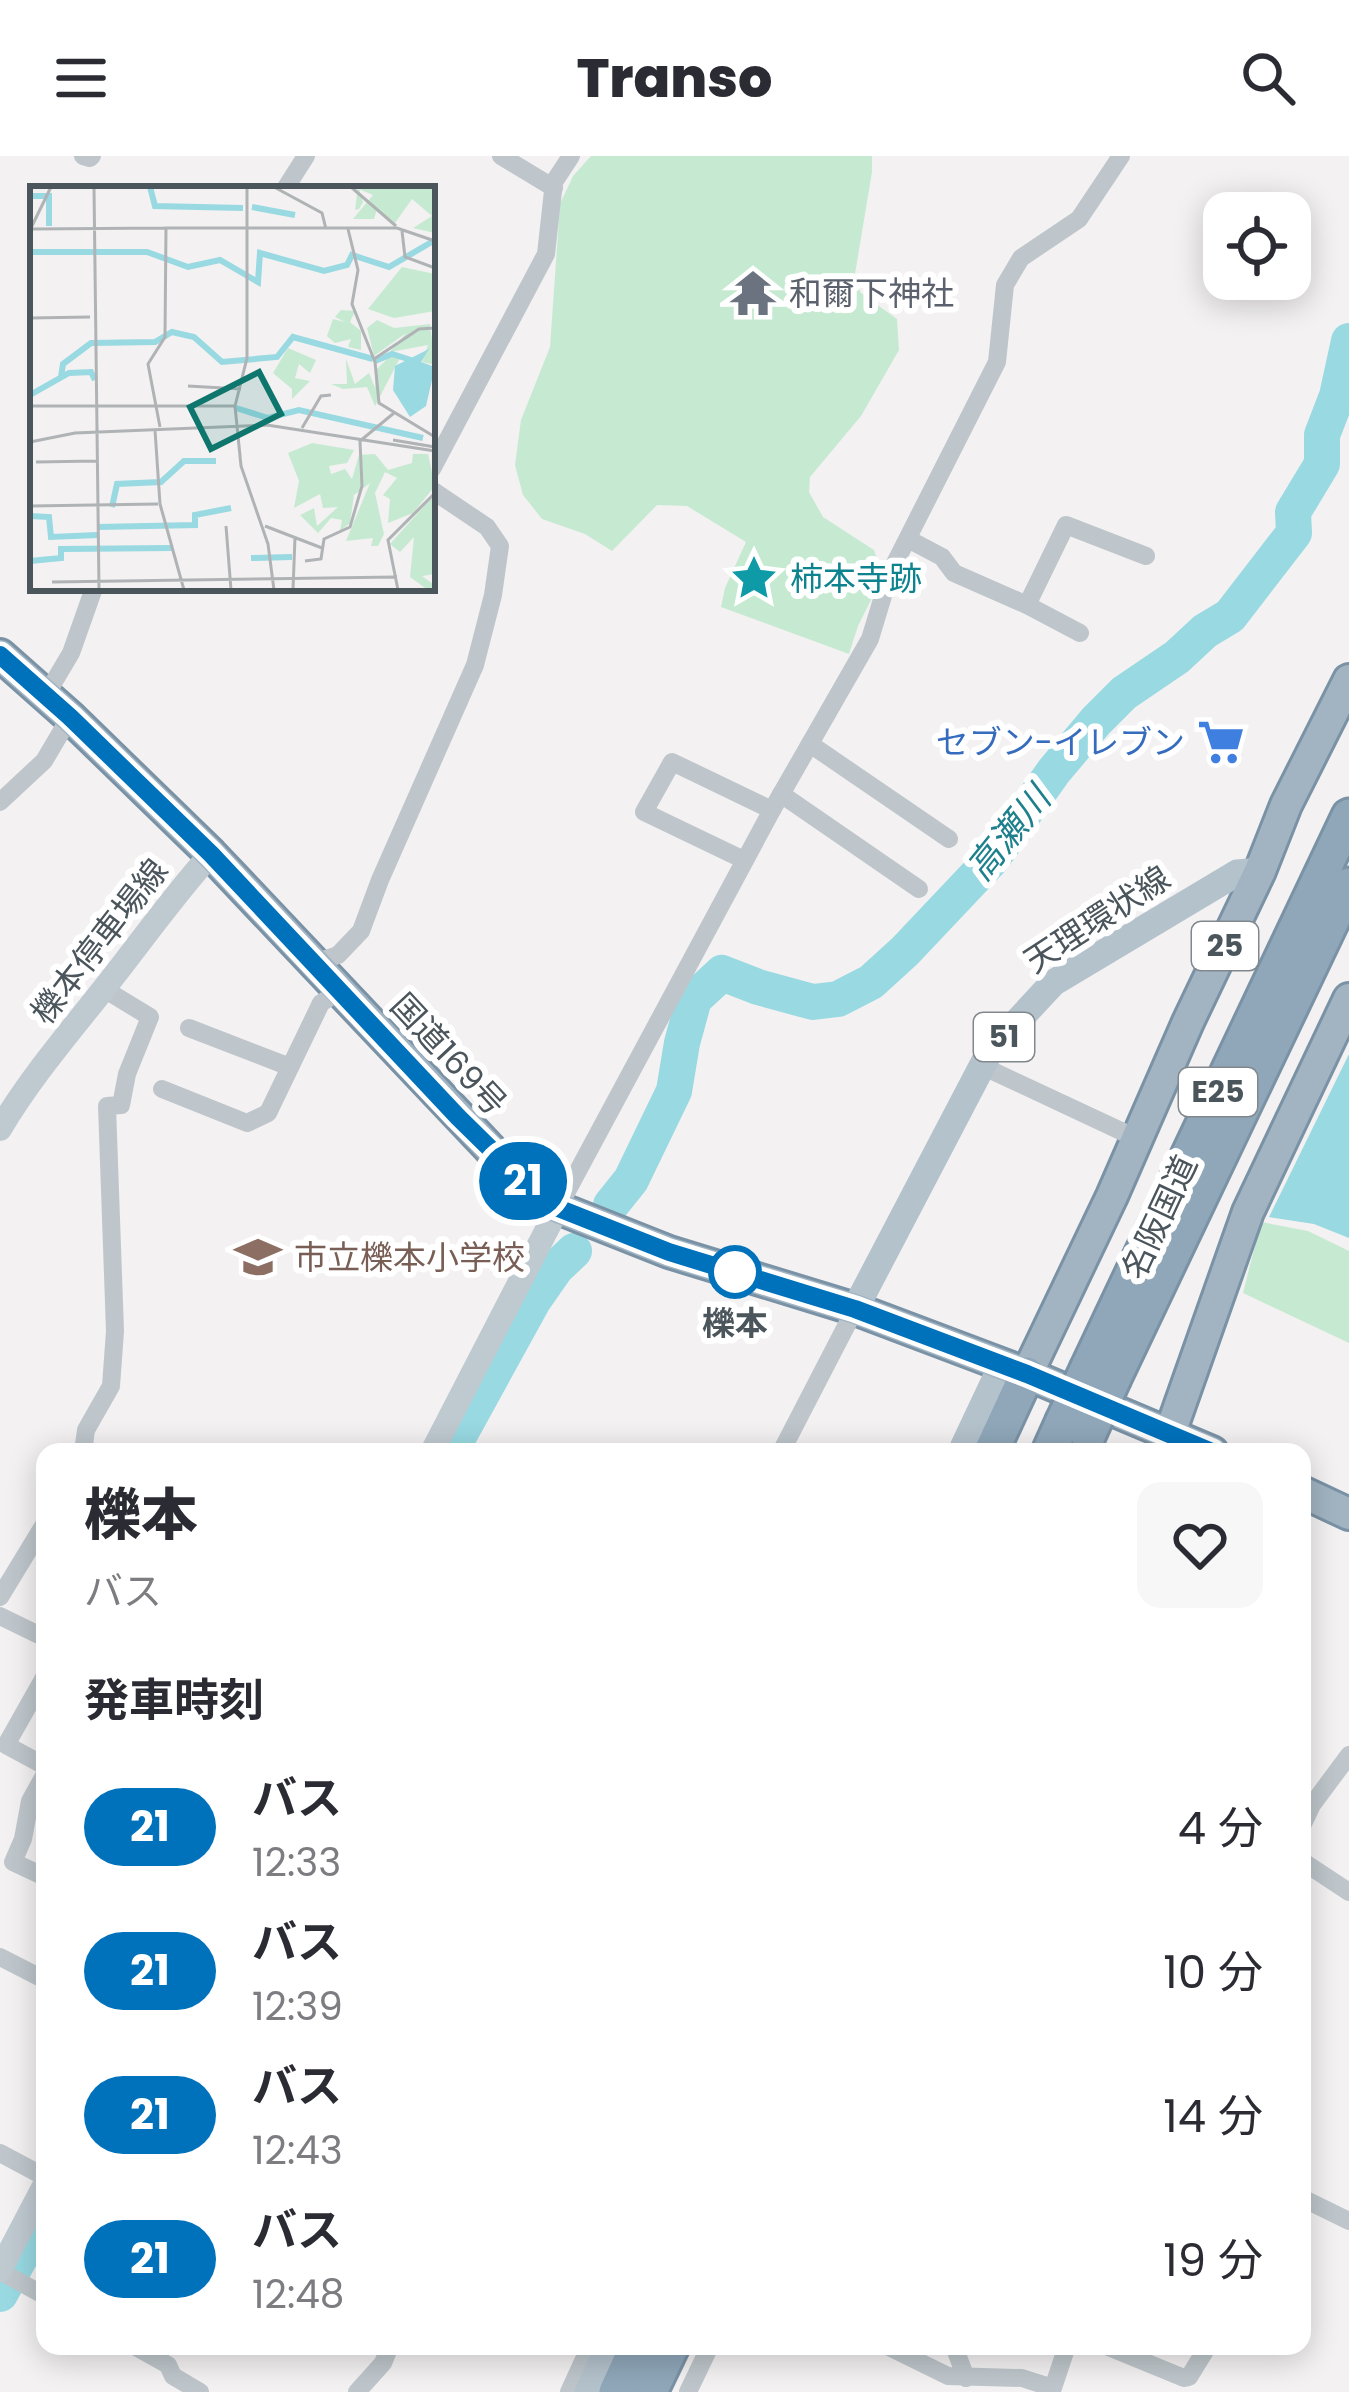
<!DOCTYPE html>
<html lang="ja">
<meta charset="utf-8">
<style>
:root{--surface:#fff;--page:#f7f7f7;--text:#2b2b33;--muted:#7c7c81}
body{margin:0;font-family:Poppins,"Noto Sans JP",sans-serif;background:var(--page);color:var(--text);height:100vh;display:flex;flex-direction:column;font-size:45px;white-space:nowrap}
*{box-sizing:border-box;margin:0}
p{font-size:39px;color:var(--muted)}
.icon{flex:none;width:66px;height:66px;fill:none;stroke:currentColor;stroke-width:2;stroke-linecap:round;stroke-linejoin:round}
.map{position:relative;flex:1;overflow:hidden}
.drawer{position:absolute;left:36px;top:1287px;width:1275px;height:912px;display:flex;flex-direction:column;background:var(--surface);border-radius:24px;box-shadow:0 6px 30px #0003}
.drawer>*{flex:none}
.badge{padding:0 24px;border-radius:39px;font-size:42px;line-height:78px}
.fabs{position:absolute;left:1203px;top:36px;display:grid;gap:24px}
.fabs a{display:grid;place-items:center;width:108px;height:108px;border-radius:24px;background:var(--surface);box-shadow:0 6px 30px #0003;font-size:60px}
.map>.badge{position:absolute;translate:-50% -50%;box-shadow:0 0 0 6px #fff}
h2{padding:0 48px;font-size:45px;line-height:108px}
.round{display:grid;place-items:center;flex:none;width:126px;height:126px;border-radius:24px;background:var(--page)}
.overview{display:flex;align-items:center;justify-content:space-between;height:204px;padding:0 48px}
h1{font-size:57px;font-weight:800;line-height:90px}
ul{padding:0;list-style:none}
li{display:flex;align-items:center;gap:36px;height:144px;padding:0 48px}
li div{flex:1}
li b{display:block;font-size:45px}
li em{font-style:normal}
li .badge{min-width:132px;font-weight:700;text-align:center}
header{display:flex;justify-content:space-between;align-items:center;height:156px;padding:0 48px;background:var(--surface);font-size:54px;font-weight:800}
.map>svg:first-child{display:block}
.green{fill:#c6ead1}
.water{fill:#98d9e2}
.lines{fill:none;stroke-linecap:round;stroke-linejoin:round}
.river{stroke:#98d9e2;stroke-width:36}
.trunk-casing{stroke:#7a92a5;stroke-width:36}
.motorway-casing{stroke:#7a92a5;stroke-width:39}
.minor{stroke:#bec6cb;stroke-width:18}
.secondary{stroke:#bfc9d0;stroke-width:24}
.primary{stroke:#b4c2cc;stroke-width:27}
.trunk{stroke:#a2b4c2;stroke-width:30}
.motorway{stroke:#8fa7b9;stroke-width:33}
.motorway-bridge-casing{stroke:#7a92a5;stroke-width:39;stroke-linecap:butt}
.motorway-bridge{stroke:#8fa7b9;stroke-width:33}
.line-casing{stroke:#fff;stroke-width:27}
.line{stroke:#0072bc;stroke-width:18}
.stop-dot{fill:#fff;stroke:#0072bc;stroke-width:6}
.labels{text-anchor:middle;stroke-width:12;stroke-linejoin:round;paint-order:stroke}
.shield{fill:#fff;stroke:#81888d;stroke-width:3}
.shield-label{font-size:30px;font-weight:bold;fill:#4b555c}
.worship-label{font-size:33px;fill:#5b616d;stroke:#fff;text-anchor:start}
.culture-label{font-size:33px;fill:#0d838f;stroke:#fff;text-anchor:start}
.shop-label{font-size:33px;fill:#366cbe;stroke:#fff;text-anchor:end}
.street-label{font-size:33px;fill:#4b555c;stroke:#fff}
.education-label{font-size:33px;fill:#785e54;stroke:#fff;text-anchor:start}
.stop-label{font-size:33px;font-weight:bold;fill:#4b555c;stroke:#fff}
.water-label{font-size:36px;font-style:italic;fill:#1e808d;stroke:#fff}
.inset-river{fill:none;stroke:#98d9e2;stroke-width:6}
.inset-road{fill:none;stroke:#b0b3b5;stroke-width:3}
.view{fill:#0f766e;fill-opacity:0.15;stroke:#0f766e;stroke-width:6}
.inset-edge{fill:none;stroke:#4b555c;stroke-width:6}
</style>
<header><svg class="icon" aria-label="menu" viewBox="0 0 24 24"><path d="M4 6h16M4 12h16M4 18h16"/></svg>Transo<svg class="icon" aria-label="search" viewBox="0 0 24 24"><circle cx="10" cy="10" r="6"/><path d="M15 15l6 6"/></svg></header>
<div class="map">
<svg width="1349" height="2236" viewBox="0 0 1349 2236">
<rect width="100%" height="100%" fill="#f3f1f1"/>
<!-- green -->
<g class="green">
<path d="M591,0H872V16L854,124L861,137L897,163L899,194L861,260L810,321L809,336L823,361L874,394L883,420L858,470L849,498L721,451L725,432L746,386L687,350L657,349L612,395L585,378L542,363L523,339L515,309L521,264L550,191L560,48L573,20Z"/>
<path d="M1261,1066L1308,1075L1349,1095V1187L1243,1137Z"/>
</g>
<!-- water -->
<path class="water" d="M1349,898V1082L1314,1068L1269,1061Z"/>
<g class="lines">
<!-- river -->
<g class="river">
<path d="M611,1049L631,1024L674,935L682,887L694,843L722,817L758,831L813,846L838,843L871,826L905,795L992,703L1054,615L1096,565L1124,537L1177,501L1205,475L1230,460L1294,377L1293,356L1322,308V279L1337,240L1349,185"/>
<path d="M450,1296L533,1145L556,1112L574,1095"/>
<path d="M0,2138L45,2056"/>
</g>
<defs>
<g id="trunk">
<path d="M0,499L70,561L211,698L494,997L526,1028L558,1052L669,1096L855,1153L1027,1218L1212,1296"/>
<path d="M1027,1218L1112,1040L1188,866L1260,715L1286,649L1349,524"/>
<path d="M1170,1277L1248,1056L1349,843"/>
<path d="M1302,1336L1349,1358"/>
</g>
<g id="motorway">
<path d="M1088,1211L1349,660"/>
<path d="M1114,1222L1349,729"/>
<path d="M991,1296L1027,1218"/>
<path d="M1049,1296L1062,1267"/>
<path d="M616,2236L637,2190"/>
<path d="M650,2236L672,2190"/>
</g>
</defs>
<!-- trunk casing -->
<use href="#trunk" class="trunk-casing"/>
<!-- motorway casing -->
<use href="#motorway" class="motorway-casing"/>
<!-- minor -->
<g class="minor">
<path d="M83,0L90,2L92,0"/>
<path d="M501,0L554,32"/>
<path d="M285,33L306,0"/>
<path d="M432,313L546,98L554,26L571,0"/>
<path d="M908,383L942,401L954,417L1027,449L1080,477"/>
<path d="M1027,449L1066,369L1146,400"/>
<path d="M46,539L71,497L94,432"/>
<path d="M810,588L949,683"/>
<path d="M781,638L919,733"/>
<path d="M0,646L44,605L70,561"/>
<path d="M744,704L644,656L672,606L772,654"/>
<path d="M314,807L338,799L361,775L380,724L475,509L493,439L500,390L487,371L432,334"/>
<path d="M189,872L290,911"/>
<path d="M982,910L1138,983"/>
<path d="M162,933L247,967L268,957L321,847L340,835"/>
<path d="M558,1052L772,654L870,483L890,417L997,206L1005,129L1021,102L1079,63L1121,0"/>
<path d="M83,1296L86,1274L111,1230L115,1175L107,950L121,949L127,918L150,861L104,833"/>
<path d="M781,1296L855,1153"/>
<path d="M0,1441L45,1367"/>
<path d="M0,1460L45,1482"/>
<path d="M45,1520L6,1589L45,1610"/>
<path d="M45,1618L30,1645L23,1683L13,1706L45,1721"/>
<path d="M1302,1670L1312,1649L1349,1599"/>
<path d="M1302,1705L1349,1736"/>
<path d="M0,1801L45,1824"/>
<path d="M0,1997L45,2021"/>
<path d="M1302,2042L1349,2065"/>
<path d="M0,2115L45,2140"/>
<path d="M134,2190L168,2209L173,2220L200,2236"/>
<path d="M887,2190L948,2220L1022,2222L1053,2232L1067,2190"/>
<path d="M954,2190L966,2222"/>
<path d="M1106,2190L1184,2222L1189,2221L1208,2190"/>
<path d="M357,2236L383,2207L390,2190"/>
<path d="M569,2236L590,2190"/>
<path d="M688,2236L710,2190"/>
</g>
<!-- secondary -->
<g class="secondary">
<path d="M0,973C30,922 69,877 106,830C141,786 173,740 211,698"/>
<path d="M432,1296L558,1052"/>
<path d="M0,2114L45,2028"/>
</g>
<!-- primary -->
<g class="primary">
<path d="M855,1153L990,895L1053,827L1237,717L1260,715"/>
<path d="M961,1296L1002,1209"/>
<path d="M588,2236L609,2190"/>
</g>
<!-- trunk -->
<use href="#trunk" class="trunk"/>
<!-- motorway -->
<use href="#motorway" class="motorway"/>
<defs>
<g id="motorway-bridge">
<path d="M1062,1267L1088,1211"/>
<path d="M1088,1280L1114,1222"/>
</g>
</defs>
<!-- motorway-bridge casing -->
<use href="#motorway-bridge" class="motorway-bridge-casing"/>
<!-- motorway-bridge -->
<use href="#motorway-bridge" class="motorway-bridge"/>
</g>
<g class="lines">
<defs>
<path id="line" d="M0,499L70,561L211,698L458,961L526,1028L558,1052L669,1096L855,1153L1027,1218L1212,1296"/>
</defs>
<!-- line casing -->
<use href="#line" class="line-casing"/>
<!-- line -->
<use href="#line" class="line"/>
</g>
<!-- icons -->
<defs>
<symbol id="temple-bare" viewBox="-9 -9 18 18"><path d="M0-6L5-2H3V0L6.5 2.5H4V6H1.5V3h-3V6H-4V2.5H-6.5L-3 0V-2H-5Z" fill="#6b7280" stroke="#fff" stroke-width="2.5" paint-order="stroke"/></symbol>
<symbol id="sight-bare" viewBox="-9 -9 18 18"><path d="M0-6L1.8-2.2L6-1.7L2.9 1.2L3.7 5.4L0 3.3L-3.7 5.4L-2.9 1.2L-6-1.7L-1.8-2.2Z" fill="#0f9aa8" stroke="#fff" stroke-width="2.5" paint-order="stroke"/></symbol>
<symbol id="supermarket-bare" viewBox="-9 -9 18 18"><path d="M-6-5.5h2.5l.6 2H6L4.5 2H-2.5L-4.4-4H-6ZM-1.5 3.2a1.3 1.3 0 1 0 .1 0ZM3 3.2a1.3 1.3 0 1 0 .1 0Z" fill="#3f7fe0" stroke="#fff" stroke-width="2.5" paint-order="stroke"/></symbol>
<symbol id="school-bare" viewBox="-9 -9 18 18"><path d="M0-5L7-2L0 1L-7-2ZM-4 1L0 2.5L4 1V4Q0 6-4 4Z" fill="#8d6e63" stroke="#fff" stroke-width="2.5" paint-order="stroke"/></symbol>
</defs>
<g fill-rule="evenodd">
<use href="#temple-bare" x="720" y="104" width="66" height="66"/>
<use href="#sight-bare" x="721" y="389" width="66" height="66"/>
<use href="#supermarket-bare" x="1188" y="553" width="66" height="66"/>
<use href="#school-bare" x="225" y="1068" width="66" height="66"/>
</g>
<!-- markers -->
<circle class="stop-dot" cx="735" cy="1116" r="24"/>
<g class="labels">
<!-- shield labels -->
<g class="shield">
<rect x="1192" y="766" width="66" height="48" rx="9"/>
<rect x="974" y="857" width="60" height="48" rx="9"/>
<rect x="1179" y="912" width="78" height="48" rx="9"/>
</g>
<g class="shield-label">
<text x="1225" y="800">25</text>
<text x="1004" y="891">51</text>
<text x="1218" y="946">E25</text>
</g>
<!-- worship labels -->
<g class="worship-label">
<text x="789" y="149">和爾下神社</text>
</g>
<!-- culture labels -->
<g class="culture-label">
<text x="790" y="434">柿本寺跡</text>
</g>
<!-- shop labels -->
<g class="shop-label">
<text x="1185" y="598">セブン-イレブン</text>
</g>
<!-- street labels -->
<g class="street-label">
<text transform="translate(1097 763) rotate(-33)" y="12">天理環状線</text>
<text transform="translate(99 785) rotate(-52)" y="12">櫟本停車場線</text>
<text transform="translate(449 898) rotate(47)" y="12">国道169号</text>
<text transform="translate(1159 1061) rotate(-65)" y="12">名阪国道</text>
</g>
<!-- education labels -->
<g class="education-label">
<text x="294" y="1113">市立櫟本小学校</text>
</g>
<!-- stop labels -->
<g class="stop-label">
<text x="735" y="1179">櫟本</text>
</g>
<!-- water labels -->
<g class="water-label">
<text transform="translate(1008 677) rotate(-51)" y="13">高瀬川</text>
</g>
</g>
<!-- overview -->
<g transform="translate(30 30)">
<rect width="405" height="405" fill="#f3f1f1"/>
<path d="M328,1H405V47L383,42L402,30L382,13L365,37L347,23L344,33H323L343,9L329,3L333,16L329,23L325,24ZM372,81L405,88V125L364,132L338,123ZM311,124L325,125L320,136L331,145V164L318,161L321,153L305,157L297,150L303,133L315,136L305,131ZM347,134L364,142L400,138L405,179L392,176L398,159L360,166L376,147L344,170L337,142ZM258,162L286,174L280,187L269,178L265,192L280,195L262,213V203L243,187ZM362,168L371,170L345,220L337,201L313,203L301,198H317L316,173L325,198L339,187L345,202L346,184ZM282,257L324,264L317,277L299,280L301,288L315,283L322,293L329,269L345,268L358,284L382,277L383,268H398L405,300L383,327L358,337L360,313L353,309L367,292L355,286L345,307L354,348L348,360H341L343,352L316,355L340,297L324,309L320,337L310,345L312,334L301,332L288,347L270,329L284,322L287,340L308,321L293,322L290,308L264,322L269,295L258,267ZM405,308V388L392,390L403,398L405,392V404H398L380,391L384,351L370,366L360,358Z" fill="#c6ead1"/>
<path d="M399,163L391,176L405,181L396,220L380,231L363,204L365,180Z" fill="#98d9e2"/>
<path class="inset-river" d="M120,1L125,20L213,22M0,10H19V40M222,21L265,29M0,66H117L158,81L190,74L228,96L230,67L294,85L317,79L322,69L359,81L405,54M345,175L362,168L384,175M31,191L33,178L61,157L125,156L142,146L164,151L192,176L247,171L263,151L343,173M0,209L39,187L61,186L65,194M206,222L238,232L269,224L393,252M82,321L87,298L131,296L154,275H186M0,330L19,331L21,351L68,349M68,341L165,339V329L201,322M221,372L262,371M0,375L31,372V363L143,362"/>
<path class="inset-road" d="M64,1L69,404M217,1V172L205,220L211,280L238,358L244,404M244,1L292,27L296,43M321,1L366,40M2,43L136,42M318,43L328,84L322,118L345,176L349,217L405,251M0,44L21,1M372,45L375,71L405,82M0,132L60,131M344,173L389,143L405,142M158,200L211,203M0,220H205M130,241L118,178L135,151L136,42H367L405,55M272,242L291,210L301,209M125,244L130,318L154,404M363,254L405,261M0,256L45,247L237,239L405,265M6,276L66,275M0,320L128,318M196,340L201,404M235,340L292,362M275,375L291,373L294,353L320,341L332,300L330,255L364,227M22,396L367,391M263,404L265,351M368,404L358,354L405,307"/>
<path class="view" d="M229,186L251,228L181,263L160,221Z"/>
<rect width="405" height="405" class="inset-edge"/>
</g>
</svg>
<div class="fabs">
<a><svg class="icon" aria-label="locate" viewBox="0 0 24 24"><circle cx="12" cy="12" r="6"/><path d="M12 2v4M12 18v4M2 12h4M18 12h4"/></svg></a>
</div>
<b class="badge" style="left:523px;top:1025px;background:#0072bc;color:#fff">21</b>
<section class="drawer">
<div class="overview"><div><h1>櫟本</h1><p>バス</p></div><a class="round"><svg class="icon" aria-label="heart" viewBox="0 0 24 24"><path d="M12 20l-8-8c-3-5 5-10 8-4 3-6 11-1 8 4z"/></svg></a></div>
<h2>発車時刻</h2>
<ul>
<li><span class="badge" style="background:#0072bc;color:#fff">21</span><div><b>バス</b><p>12:33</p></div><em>4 分</em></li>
<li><span class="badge" style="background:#0072bc;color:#fff">21</span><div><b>バス</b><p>12:39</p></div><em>10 分</em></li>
<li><span class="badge" style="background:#0072bc;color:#fff">21</span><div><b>バス</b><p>12:43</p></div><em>14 分</em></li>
<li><span class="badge" style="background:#0072bc;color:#fff">21</span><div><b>バス</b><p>12:48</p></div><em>19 分</em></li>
</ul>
</section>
</div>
